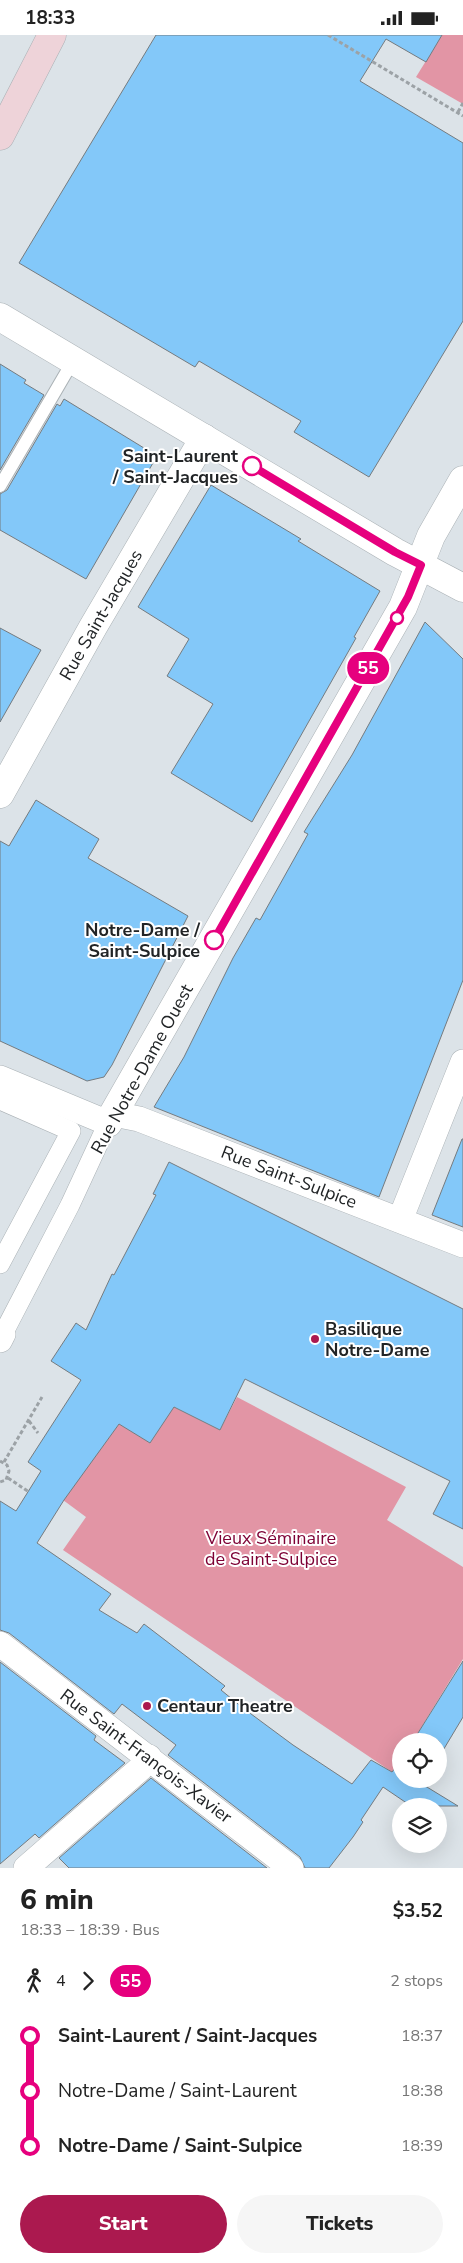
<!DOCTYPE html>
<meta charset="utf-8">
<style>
:root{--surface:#fff;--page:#f6f6f6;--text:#222;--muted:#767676;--accent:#ab194f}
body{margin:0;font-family:"Nunito Sans",sans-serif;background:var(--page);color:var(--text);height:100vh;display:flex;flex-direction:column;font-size:19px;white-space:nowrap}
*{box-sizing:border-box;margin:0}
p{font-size:16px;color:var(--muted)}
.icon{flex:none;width:28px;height:28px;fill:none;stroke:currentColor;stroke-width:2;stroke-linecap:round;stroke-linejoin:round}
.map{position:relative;height:1833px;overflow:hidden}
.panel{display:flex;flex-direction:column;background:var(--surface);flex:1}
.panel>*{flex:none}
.badge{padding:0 10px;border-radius:16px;font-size:18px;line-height:32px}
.buttons{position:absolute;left:392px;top:1698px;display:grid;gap:10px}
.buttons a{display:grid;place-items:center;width:55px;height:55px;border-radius:50%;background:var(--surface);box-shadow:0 5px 20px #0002;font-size:25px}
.map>.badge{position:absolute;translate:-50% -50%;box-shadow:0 0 0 2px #fff}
.legs{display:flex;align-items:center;gap:8px;height:55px;padding:0 20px;font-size:16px}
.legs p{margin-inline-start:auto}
.overview{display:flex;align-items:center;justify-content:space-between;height:85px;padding:0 20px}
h1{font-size:28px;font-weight:800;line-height:38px}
.button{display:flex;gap:10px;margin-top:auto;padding:10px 20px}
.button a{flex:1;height:58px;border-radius:30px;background:var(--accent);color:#fff;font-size:20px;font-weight:800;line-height:58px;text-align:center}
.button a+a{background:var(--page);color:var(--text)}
ul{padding:0 20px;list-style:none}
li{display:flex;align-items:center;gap:18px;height:55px;font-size:19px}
li i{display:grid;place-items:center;width:8px;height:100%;margin:0 6px;background:currentColor}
li i::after{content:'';width:12px;height:12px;margin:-6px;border:4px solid;border-radius:50%;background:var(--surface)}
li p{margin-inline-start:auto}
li:first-child i{background:linear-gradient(#0000 50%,currentColor 0)}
li:last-child i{background:linear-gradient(currentColor 50%,#0000 0)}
.status{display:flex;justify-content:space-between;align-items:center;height:35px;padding:0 25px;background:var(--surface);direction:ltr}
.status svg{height:14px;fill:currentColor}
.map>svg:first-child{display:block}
.green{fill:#e295a5}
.building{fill:#83c8f9;stroke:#757b7f}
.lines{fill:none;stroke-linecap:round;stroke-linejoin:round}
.service-casing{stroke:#aab1b5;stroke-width:14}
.pedestrian-casing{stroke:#aab1b5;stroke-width:20}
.minor-casing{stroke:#aab1b5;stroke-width:26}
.tertiary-casing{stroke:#aab1b5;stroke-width:29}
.secondary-casing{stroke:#aab1b5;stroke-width:29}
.path{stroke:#9ca2a6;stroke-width:3;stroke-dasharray:4 2.5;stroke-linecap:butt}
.service{stroke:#fff;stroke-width:12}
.pedestrian{stroke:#fff;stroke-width:19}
.minor{stroke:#fff;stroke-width:25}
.tertiary{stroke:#fff;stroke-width:28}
.secondary{stroke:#eed3d9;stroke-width:28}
.line-1-casing{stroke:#fff;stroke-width:11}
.line-1{stroke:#e6007e;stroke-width:8}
.stop-1-dot{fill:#fff;stroke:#e6007e;stroke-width:2.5}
.poi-dot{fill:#ab194f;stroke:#fff;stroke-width:2}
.labels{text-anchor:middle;stroke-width:4;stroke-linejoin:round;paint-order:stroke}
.stop-label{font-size:18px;font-weight:bold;fill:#212426;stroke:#fff;text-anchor:end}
.street-label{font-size:18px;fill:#212426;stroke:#fff}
.poi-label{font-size:18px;font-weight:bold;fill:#212426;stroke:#fff;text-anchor:start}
.park-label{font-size:18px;fill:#7d0034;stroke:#fff}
</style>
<div class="status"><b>18:33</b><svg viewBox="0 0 49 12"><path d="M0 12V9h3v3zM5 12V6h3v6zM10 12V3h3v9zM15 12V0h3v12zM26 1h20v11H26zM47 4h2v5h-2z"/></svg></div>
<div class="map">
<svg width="463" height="1833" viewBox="0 0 463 1833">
<rect width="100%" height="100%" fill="#dce3e8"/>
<!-- green -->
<g class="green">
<path d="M442,0H463V69L416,42Z"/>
<path d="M237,1362L406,1452L387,1485L463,1532V1624L413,1706H401V1726L392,1737L63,1515L86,1482L63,1465L119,1389L150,1408L174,1372L220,1395Z"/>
</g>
<!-- building -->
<g class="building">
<path d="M156,0H442L426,27L386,4L360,46L463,108V286L369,442L294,397L301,386L199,326L195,332L19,228Z"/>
<path d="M0,329L26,345L24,348L44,360L0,435Z"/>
<path d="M64,364L157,421L86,544L0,495V459L7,455L57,369L60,371Z"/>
<path d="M211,450L301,504L298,506L380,556L354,602L356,603L252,787L171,738L213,669L167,641L189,604L138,572Z"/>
<path d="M425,587L463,624V945L379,1162L154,1072L184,1022L233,923L256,883L260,885L308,799L304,797L352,720Z"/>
<path d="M0,593L41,615L0,687Z"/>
<path d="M36,765L99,804L88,823L188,881L112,1030L104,1042L87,1046L0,1006V806L9,811Z"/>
<path d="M462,1104H463V1192L432,1180Z"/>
<path d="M169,1127L463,1274V1494L433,1479L450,1446L245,1344L220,1395L174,1372L150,1408L119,1389L64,1465L37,1508L111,1559L99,1575L137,1598L144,1589L225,1651L221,1655L243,1673L293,1710L352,1749L371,1725L392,1737L401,1726V1744H425L422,1749L458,1771H411L383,1752L361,1785L363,1787L353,1802L329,1833H305L300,1822L168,1720L176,1710L122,1669L114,1679L9,1598L0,1595V1466L16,1476L41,1436L28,1427L81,1345L51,1326L76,1288L86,1295L112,1239L114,1240L156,1160L153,1159Z"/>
<path d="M463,1626V1682L439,1722V1706H413Z"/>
<path d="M0,1627L96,1701L94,1705L125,1728L39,1803L35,1799L0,1829Z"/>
<path d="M151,1743L267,1833H69L59,1823Z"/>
</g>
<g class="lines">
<defs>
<path id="service" d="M0,451L73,326"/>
<g id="pedestrian">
<path d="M0,1065L71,1096L0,1229"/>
<path d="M3,1299L70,1170L108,1088"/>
</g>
<g id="minor">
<path d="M0,1043L108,1088"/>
<path d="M114,1079L139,1084L463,1210"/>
<path d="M400,1185L463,1027"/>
<path d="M0,1298L3,1299L0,1305"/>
<path d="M0,1609L291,1833"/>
<path d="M26,1833L141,1733L149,1722"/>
</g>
<g id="tertiary">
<path d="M0,282L395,517L463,553"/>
<path d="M0,759L93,592L204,403"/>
<path d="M108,1088L403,572L431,501L463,445"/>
</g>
<path id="secondary" d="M0,101L52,0"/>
</defs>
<!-- service casing -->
<use href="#service" class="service-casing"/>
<!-- pedestrian casing -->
<use href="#pedestrian" class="pedestrian-casing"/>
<!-- minor casing -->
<use href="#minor" class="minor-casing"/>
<!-- tertiary casing -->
<use href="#tertiary" class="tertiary-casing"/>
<!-- secondary casing -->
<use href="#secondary" class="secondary-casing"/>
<!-- path -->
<g class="path">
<path d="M328,0L463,81"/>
<path d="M458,77L463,68"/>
<path d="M29,1386L38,1398"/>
<path d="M0,1426L7,1430L9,1436L6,1445L0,1447"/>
<path d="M4,1427L42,1362"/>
<path d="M8,1443L29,1457"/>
</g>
<!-- service -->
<use href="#service" class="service"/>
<!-- pedestrian -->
<use href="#pedestrian" class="pedestrian"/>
<!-- minor -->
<use href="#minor" class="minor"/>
<!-- tertiary -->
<use href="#tertiary" class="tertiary"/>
<!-- secondary -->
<use href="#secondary" class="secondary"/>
</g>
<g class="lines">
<defs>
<path id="line-1" d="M214,905L408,562L421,530L395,517L252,431"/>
</defs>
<!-- line-1 casing -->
<use href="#line-1" class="line-1-casing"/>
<!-- line-1 -->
<use href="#line-1" class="line-1"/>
</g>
<!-- markers -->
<g class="stop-1-dot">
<circle cx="252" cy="431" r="9"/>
<circle cx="397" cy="583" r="6"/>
<circle cx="214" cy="905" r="9"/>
</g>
<g class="poi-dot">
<circle cx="315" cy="1304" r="5"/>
<circle cx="147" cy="1671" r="5"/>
</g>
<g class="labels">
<!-- stop labels -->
<g class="stop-label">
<text x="238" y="427">Saint-Laurent<tspan x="238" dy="21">/ Saint-Jacques</tspan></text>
<text x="200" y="901">Notre-Dame /<tspan x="200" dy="21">Saint-Sulpice</tspan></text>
</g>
<!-- street labels -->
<g class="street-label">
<text transform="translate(101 580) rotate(-60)" y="6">Rue Saint-Jacques</text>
<text transform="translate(142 1034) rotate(-61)" y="6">Rue Notre-Dame Ouest</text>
<text transform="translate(289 1142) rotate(21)" y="6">Rue Saint-Sulpice</text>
<text transform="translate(146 1721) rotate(37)" y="6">Rue Saint-François-Xavier</text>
</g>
<!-- poi labels -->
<g class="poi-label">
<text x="325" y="1300">Basilique<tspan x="325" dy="21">Notre-Dame</tspan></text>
<text x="157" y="1677">Centaur Theatre</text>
</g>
<!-- park labels -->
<g class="park-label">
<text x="271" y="1509">Vieux Séminaire<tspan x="271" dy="21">de Saint-Sulpice</tspan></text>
</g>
</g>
</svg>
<div class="buttons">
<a><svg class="icon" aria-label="locate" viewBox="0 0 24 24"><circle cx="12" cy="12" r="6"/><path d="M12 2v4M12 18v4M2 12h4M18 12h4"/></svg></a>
<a><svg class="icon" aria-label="layers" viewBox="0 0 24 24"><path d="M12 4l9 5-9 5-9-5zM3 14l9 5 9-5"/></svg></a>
</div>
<b class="badge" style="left:368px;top:633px;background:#e6007e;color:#fff">55</b>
</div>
<section class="panel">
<div class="overview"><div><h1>6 min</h1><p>18:33 – 18:39 · Bus</p></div><b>$3.52</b></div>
<div class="legs"><svg class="icon" aria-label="walk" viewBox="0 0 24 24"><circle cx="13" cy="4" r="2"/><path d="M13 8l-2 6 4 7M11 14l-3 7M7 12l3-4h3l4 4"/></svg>4<svg class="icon" aria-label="forward" viewBox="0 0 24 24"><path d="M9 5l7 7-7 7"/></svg><b class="badge" style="background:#e6007e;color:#fff">55</b><p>2 stops</p></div>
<ul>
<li><i style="color:#e6007e"></i><b>Saint-Laurent / Saint-Jacques</b><p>18:37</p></li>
<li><i style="color:#e6007e"></i><span>Notre-Dame / Saint-Laurent</span><p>18:38</p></li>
<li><i style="color:#e6007e"></i><b>Notre-Dame / Saint-Sulpice</b><p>18:39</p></li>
</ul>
<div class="button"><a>Start</a><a>Tickets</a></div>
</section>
